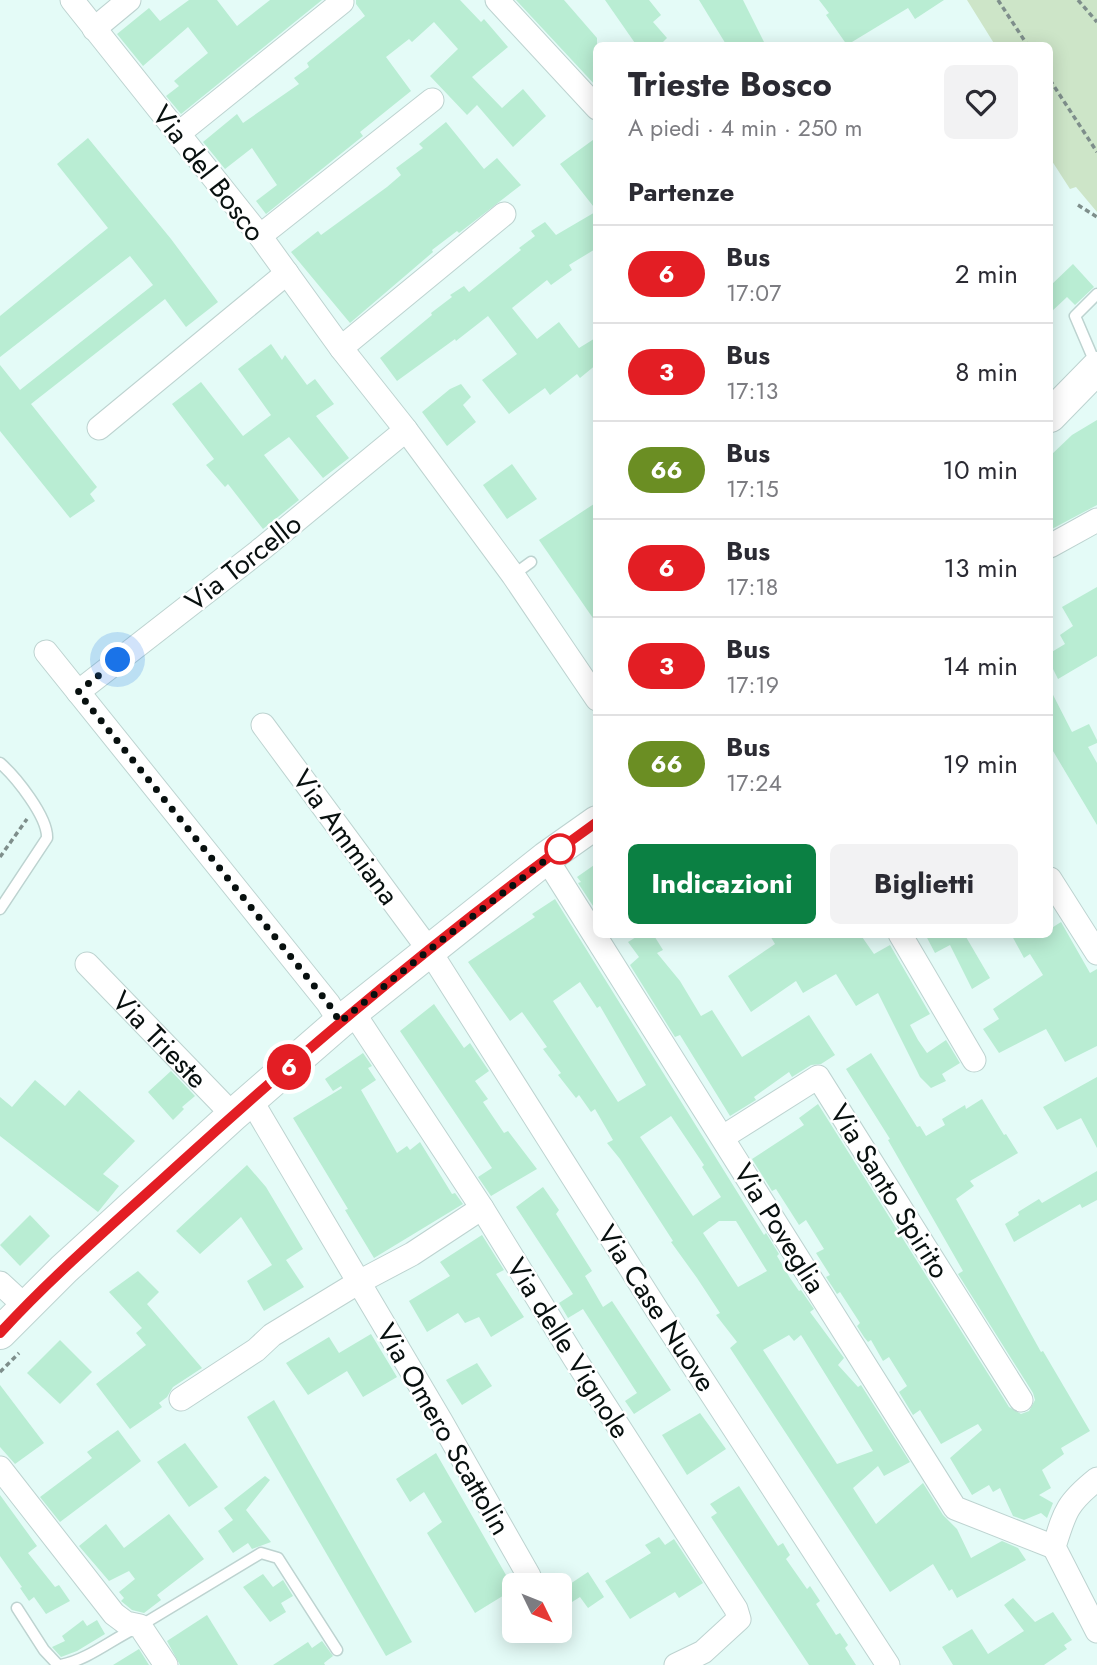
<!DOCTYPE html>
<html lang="it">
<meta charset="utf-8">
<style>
:root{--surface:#fff;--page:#f2f2f3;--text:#2b2b33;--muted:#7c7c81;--line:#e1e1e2;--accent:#0b8043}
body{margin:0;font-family:Jost,sans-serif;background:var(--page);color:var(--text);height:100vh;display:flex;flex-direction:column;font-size:26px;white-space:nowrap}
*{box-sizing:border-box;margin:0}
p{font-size:23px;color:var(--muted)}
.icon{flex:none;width:38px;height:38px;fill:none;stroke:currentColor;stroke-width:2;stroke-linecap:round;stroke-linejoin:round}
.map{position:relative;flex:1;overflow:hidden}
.side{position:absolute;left:593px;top:42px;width:460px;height:896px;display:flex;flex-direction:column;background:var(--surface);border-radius:10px;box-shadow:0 4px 18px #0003}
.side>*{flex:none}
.badge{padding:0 14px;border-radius:23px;font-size:24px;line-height:46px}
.needle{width:46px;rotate:133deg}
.tools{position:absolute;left:502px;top:1573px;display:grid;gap:14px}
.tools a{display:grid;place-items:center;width:70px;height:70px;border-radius:10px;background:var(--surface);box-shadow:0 4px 18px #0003;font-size:35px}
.you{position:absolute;width:35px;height:35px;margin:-18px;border:5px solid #fff;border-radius:50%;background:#1a73e8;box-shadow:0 0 0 10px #1a73e833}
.map>.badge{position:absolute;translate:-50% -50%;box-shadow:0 0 0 4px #fff}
h2{padding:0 35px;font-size:26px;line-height:63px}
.round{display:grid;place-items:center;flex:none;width:74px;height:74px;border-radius:10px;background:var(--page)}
.headline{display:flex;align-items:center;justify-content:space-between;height:119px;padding:0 35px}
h1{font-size:33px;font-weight:700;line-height:52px}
.cta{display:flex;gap:14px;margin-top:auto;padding:14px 35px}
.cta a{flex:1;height:80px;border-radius:10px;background:var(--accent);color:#fff;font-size:28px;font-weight:700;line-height:80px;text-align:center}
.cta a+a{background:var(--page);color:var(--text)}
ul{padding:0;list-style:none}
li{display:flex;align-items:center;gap:21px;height:98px;padding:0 35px;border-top:2px solid var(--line)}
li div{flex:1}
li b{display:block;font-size:26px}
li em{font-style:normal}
li .badge{min-width:77px;font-weight:700;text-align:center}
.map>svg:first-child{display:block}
.green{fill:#cde5c8}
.building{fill:#b9edd3;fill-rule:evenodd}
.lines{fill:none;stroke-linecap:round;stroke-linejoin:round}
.lane-casing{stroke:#bdd3d0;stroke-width:13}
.street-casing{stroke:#bdd3d0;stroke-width:25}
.secondary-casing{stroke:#bdd3d0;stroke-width:34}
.path{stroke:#7e8e8b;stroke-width:3.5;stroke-dasharray:5 3.5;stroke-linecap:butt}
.lane{stroke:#fff;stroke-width:10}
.street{stroke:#fff;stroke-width:23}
.secondary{stroke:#fff;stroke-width:32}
.line-casing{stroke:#fff;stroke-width:16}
.line{stroke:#e31e24;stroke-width:10}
.walk{stroke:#08100f;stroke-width:7;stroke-dasharray:0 12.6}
.stop-dot{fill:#fff;stroke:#e31e24;stroke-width:3.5}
.labels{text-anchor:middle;stroke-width:5;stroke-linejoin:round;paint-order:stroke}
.street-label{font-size:28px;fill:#08100f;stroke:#fff}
</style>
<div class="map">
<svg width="1097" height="1665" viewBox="0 0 1097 1665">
<rect width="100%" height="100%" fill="#e4fbf7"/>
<!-- green -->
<path class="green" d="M967,0H1097V212L1076,187L1070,189L1050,158V46L995,45Z"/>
<!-- building -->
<g class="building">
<path d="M189,0H217L237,26L270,0H322L181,114L166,96L179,86L174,81L208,53L188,27L143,66L117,34L149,8L160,21Z"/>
<path d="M356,0H460L481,22L484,19L508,47L472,77L502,108L523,89L546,116L513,147L477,105L467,115L430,76L458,49L434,22L412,42L409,39L386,57L411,91L360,132L363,136L266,214L256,201L277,185L252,148L225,169L203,142L237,114L243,123L299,84L294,78L309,67L307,63L365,16L356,4Z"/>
<path d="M516,0H564L597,38V87Z"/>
<path d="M605,0H649L661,15L653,22L667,38L659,46H637Z"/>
<path d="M699,0H743L766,46H727Z"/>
<path d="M819,0H944L915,19L908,8L847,45L826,15L829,13Z"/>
<path d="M446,122L484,169L497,158L521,185L459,233L457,231L432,250L433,252L350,323L291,252L318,231L321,235L387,187L401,175L396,168L423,148L419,144Z"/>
<path d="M597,137V248L569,265L572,270L551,285L547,280L512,308L537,339L559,322L579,348L597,337V364L580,378L577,374L550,395L545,388L509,414L482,380L517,354L488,316L456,341L455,339L397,381L380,358L432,315L431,313L452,297L450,295L464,286L469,292L521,250L519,248L535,236L531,231L545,222L556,235L597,211L560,164Z"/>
<path d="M88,138L171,239L218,302L186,327L165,299L31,404L97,487L90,494L95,501L70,518L0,431V365L20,390L153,285L130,256L0,357V316L108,228L57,164Z"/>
<path d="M1073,264L1094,287L1075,305L1067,297L1050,313V286Z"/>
<path d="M271,344L282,360L285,355L307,385L315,379L334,404L316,416L349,458L323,478L289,437L264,455L299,500L263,529L228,484L225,487L206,465L214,459L172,404L201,382L243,436L271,415L238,369Z"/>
<path d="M461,384L471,397L463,405L476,422L447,446L422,412L450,389Z"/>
<path d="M1097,420V505L1050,530V456L1072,435Z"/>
<path d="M512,464L537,499L507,519L483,485Z"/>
<path d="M597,502V624L539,540Z"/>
<path d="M1097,587V656L1058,679L1050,663V653L1065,644L1060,635L1073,626L1062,607Z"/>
<path d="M1050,689L1072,732L1089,724L1097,740V743L1088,747L1097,763V825L1050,746Z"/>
<path d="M597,863V912L578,883L581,882L577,877Z"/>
<path d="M555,899L764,1235L766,1233L779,1254L777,1256L790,1278L799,1291L801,1290L814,1309L810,1312L844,1358L838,1365L858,1387L861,1385L910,1462L884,1476L878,1466L853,1488L876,1524L923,1483L943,1515L957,1529L971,1558L1002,1541L1018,1548L1026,1560L957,1598L952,1589L949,1591L933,1564L890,1592L730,1348L737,1342L716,1315L720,1313L697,1278L671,1242L673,1241L620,1159L607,1143L613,1140L595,1109L591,1112L579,1095L576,1098L558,1075L561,1073L543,1049L547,1047L522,1012L510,1021L468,962L535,917L532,914ZM580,982L597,1008L600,1006L646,1085L618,1102L553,1001ZM671,1116L704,1165L702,1167L721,1197L693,1216L640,1137ZM719,1221H736L767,1271L738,1287L703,1233ZM789,1335L794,1341L801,1335L873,1451L837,1464L763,1350Z"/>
<path d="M1061,922L1090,973L1097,969V1046L1065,1062L1046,1029L999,1053L983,1029L999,1019L993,1009L1043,975L1030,954L1024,958L1011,934H1050V929Z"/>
<path d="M641,934H653L663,950L657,953L680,981L701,1016L712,1010L742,1057L809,1015L835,1055L821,1064L811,1065L792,1077L789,1072L754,1097L756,1100L730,1116L680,1035L675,1037L630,965L639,957L628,942Z"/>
<path d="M769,934H860L874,954L890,945L930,1014L910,1025L918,1040L927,1053L946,1040L960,1063L942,1074L946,1081L931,1088L920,1077L878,993L856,1006L836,974L803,993L796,981L751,1012L728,976L775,944Z"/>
<path d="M925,934H970L966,937L990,978L972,989L950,945L935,953Z"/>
<path d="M434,1004L464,1048L470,1043L489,1071L475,1081L488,1099L483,1102L504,1133L508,1131L537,1169L491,1196L478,1177L492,1168L400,1031Z"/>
<path d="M363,1053L372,1066L368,1068L376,1080L361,1090L397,1153L407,1146L410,1150L420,1142L452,1194L455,1193L463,1204L374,1258L345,1210L348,1209L293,1118L342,1088L341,1086L333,1091L325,1079Z"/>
<path d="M871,1053L917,1127L920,1126L926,1136L945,1125L942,1119L965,1105L966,1109L982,1099L1004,1135L1006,1134L1018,1153L970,1181L974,1186L956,1199L1041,1352L1043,1351L1090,1431L1061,1448L1064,1454L1042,1470L1051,1488L1039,1495L1053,1503L1047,1518L1041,1513L1024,1520L1013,1516L1000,1488L993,1492L989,1485L972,1495L950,1458L982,1430L978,1424L941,1444L920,1410L913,1415L899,1392L907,1386L889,1357L883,1361L871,1340L868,1342L864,1337L857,1326L860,1323L840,1292L837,1294L826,1277L830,1275L816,1253L824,1249L806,1220L799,1225L776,1189L772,1191L752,1159L804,1125L799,1118L818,1104L1009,1407L1021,1414L1029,1411L1035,1400L1033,1393L958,1274L963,1271L888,1140L890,1139L846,1069Z"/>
<path d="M171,1071L195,1096L182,1107L184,1109L173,1120L148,1092Z"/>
<path d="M1097,1077V1148L1081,1118L1057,1130L1043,1107Z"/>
<path d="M35,1080L65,1106L79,1090L135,1141L103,1174L119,1186L98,1212L0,1136V1097L12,1107Z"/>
<path d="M247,1165L266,1187L303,1249L286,1260L304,1287L264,1311L247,1281L272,1265L241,1217L200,1254L176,1231Z"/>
<path d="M1097,1171V1200L1082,1208L1080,1204L1014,1242L1005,1224L1019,1215L1018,1212L1039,1199L1042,1203Z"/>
<path d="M543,1187L559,1210L556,1214L592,1271L585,1276L603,1307L612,1301L671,1390L634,1414L625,1401L637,1393L583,1309L568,1318L559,1303L573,1294L516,1207Z"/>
<path d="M30,1215L50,1236L20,1266L0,1245Z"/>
<path d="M482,1235L504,1270L496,1274L524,1317L491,1337L479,1317L465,1323L458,1313L427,1332L409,1301L450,1276L440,1262Z"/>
<path d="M138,1271L159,1292L147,1304L202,1368L173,1387L167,1397L159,1403L162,1407L130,1429L96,1384L146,1345L136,1333L142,1328L109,1292Z"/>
<path d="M371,1334L397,1377L363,1397L347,1371L308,1395L286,1363L329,1337L339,1353Z"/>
<path d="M60,1340L92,1372L60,1404L27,1373Z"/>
<path d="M477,1363L492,1386L462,1405L446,1380Z"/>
<path d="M0,1385L44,1443L15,1464L0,1447Z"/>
<path d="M274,1400L412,1642L386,1656L247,1417Z"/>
<path d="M700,1413L726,1449L687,1475L662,1435Z"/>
<path d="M118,1430L141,1461L60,1522L40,1497L92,1458L87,1452Z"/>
<path d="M185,1443L218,1487L189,1507L157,1462Z"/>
<path d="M436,1453L514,1589L475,1613L427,1533L442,1522L424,1492L410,1502L396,1479Z"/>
<path d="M265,1476L270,1480L246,1510L271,1542L252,1549L248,1543L233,1553L218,1531L233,1520L224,1508Z"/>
<path d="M739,1486L778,1546L783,1543L790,1555L786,1559L807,1589L810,1586L820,1601L816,1604L836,1635L840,1633L848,1645L845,1648L856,1665H809L711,1517L717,1513L710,1504Z"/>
<path d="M0,1495L37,1546L28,1553L55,1587L59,1585L70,1601L46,1614L34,1597L29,1601L20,1588L22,1587L0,1556Z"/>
<path d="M169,1514L204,1559L157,1595L161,1600L144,1613L132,1610L121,1601L124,1598L119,1592L135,1579L129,1571L109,1581L79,1546L106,1524L124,1548Z"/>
<path d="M659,1537L665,1545L674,1539L703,1583L679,1598L675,1592L630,1619L605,1581L651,1553L645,1545Z"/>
<path d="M588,1572L604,1597L588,1608L580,1597L572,1602L564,1588Z"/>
<path d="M263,1574L273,1587L283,1580L293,1596L281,1603L286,1612L270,1622L243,1587Z"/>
<path d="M1013,1598L1035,1622L1053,1612L1072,1640L1064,1645L1067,1649L1044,1665H953L942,1647L972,1629L988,1654L1024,1631L1004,1605Z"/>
<path d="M207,1615L238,1665H180L167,1641Z"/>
<path d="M83,1620L87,1626L97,1620L105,1634L77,1651L61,1657L52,1647L65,1641L62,1636Z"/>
<path d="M322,1641L333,1656L324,1663L325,1665H273L308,1642L312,1648Z"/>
<path d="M139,1649L149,1665H113Z"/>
</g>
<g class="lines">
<defs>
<g id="lane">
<path d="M1096,365L1075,316L1097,294"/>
<path d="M513,575L531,562"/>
<path d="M0,763C16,777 48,817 47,838L0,909"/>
<path d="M17,1608L44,1650L58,1665"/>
<path d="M61,1665C90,1659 113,1638 140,1626L261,1553L278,1558L337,1650"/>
</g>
<g id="street">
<path d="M72,0L260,236L341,348L406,430L513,575L597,699"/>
<path d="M497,0L597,108"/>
<path d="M94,29L129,0"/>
<path d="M178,134L342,2"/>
<path d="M260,236L432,100"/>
<path d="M341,348L504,214"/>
<path d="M99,428L287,273"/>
<path d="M1050,546L1097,520"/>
<path d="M46,652L328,1003L340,1022"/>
<path d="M78,692L259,551L406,430"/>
<path d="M263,725L429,950L657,1310L888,1665"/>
<path d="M546,858L955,1508L1054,1547"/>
<path d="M1050,879L1097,953"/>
<path d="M900,934L974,1060"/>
<path id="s1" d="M87,964L233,1115"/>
<path d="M353,1012L482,1208L575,1359L736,1609L739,1619L703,1652L676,1665"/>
<path d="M251,1100L441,1421L529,1576"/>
<path d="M723,1137L818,1077L1021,1400"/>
<path d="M0,1283L26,1307"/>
<path d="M181,1399L256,1350L272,1335L359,1282L412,1254L482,1208"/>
<path d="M0,1468L114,1614L126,1623L140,1626L166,1665"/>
<path d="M1097,1479C1067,1503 1065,1511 1054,1547L1097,1631"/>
</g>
<g id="secondary">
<path d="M1050,416L1097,368"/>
<path d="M0,1333L64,1269L233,1115L340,1022L546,858L597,822"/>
</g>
</defs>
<!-- lane casing -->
<use href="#lane" class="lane-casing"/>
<!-- street casing -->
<use href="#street" class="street-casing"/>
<!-- secondary casing -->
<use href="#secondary" class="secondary-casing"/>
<!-- path -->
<g class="path">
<path d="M998,0L1028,46"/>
<path d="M1078,0L1097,22"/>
<path d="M1050,80L1097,152"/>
<path d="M1078,205L1097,217"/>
<path d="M0,857L27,819"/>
<path d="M0,1372L19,1353"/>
</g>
<!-- lane -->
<use href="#lane" class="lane"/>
<!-- street -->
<use href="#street" class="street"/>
<!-- secondary -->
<use href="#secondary" class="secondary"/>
</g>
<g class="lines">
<defs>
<path id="line" d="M0,1333C55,1273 118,1220 178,1165C311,1044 450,927 597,822"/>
</defs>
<!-- line casing -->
<use href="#line" class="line-casing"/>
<!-- line -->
<use href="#line" class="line"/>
<!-- walk -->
<path class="walk" d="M118,660L78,692L328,1003L340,1022L429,950L560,849"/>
</g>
<!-- markers -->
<circle class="stop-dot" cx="560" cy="849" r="14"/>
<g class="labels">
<!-- street labels -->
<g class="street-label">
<text transform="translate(209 173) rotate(52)" y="10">Via del Bosco</text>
<text transform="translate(243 562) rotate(-38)" y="10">Via Torcello</text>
<text transform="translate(346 837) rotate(54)" y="10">Via Ammiana</text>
<text dy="10" stroke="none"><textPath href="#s1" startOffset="105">Via Trieste</textPath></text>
<text transform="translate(890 1191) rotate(58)" y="10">Via Santo Spirito</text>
<text transform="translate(780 1228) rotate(58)" y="10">Via Poveglia</text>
<text transform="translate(657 1308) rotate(57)" y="10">Via Case Nuove</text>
<text transform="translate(569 1348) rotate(58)" y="10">Via delle Vignole</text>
<text transform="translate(444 1429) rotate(60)" y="10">Via Omero Scattolin</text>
</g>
</g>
</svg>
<div class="tools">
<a><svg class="needle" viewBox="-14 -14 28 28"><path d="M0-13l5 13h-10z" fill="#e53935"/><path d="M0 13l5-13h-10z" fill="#7c7c81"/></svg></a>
</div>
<div class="you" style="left:118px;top:660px"></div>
<b class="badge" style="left:289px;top:1067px;background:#e31e24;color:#fff">6</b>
<section class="side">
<div class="headline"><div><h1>Trieste Bosco</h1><p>A piedi · 4 min · 250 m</p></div><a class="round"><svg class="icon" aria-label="heart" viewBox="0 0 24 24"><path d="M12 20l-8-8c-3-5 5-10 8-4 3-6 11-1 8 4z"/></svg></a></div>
<h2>Partenze</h2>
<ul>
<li><span class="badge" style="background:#e31e24;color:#fff">6</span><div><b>Bus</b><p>17:07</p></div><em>2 min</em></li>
<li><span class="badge" style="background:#e31e24;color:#fff">3</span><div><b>Bus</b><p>17:13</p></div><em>8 min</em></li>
<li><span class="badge" style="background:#6b8e23;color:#fff">66</span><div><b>Bus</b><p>17:15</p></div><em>10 min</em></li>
<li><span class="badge" style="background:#e31e24;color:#fff">6</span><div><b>Bus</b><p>17:18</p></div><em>13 min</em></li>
<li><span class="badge" style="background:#e31e24;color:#fff">3</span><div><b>Bus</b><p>17:19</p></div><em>14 min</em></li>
<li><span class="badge" style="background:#6b8e23;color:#fff">66</span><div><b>Bus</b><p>17:24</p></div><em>19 min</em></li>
</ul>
<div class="cta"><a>Indicazioni</a><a>Biglietti</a></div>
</section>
</div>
